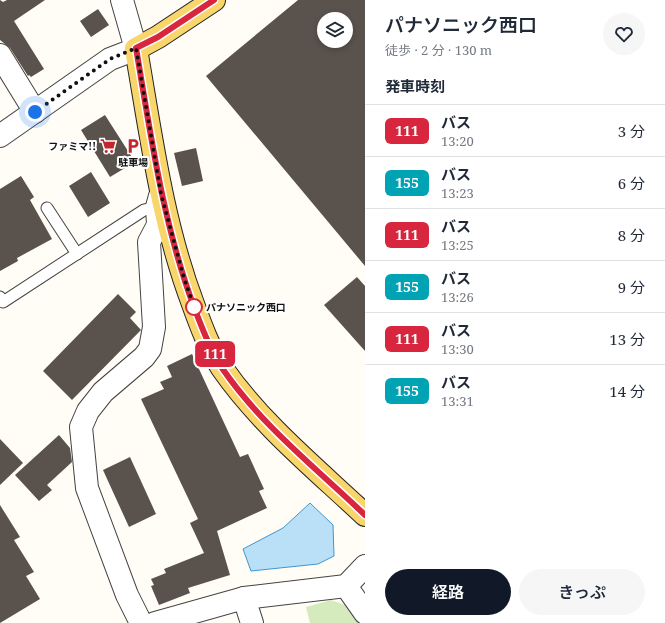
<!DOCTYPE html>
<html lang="ja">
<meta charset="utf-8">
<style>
:root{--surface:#fff;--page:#f6f6f7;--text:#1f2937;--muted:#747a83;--line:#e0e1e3;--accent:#111827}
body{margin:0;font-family:"Noto Serif","Noto Sans JP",serif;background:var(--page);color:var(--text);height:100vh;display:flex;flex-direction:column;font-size:15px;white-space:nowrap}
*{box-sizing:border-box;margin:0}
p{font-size:13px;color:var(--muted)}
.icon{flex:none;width:22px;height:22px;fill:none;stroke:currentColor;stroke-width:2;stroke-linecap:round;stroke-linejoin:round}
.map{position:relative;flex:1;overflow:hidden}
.side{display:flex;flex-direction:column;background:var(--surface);width:300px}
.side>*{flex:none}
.badge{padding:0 8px;border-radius:6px;font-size:14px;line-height:26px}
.tools{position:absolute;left:317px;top:12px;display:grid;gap:8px}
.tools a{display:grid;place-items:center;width:36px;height:36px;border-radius:50%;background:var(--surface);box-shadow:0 2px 6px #0003;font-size:20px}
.you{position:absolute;width:20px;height:20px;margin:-10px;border:3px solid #fff;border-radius:50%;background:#1a73e8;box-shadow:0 0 0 6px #1a73e833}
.map>.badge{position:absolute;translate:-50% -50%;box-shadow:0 0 0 2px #fff}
h2{padding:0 20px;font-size:15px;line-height:36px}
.round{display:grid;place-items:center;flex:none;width:42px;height:42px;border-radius:21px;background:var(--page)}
.summary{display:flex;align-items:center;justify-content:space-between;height:68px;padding:0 20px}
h1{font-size:19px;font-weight:600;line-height:30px}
.cta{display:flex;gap:8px;margin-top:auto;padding:8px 20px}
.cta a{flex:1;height:46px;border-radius:24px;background:var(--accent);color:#fff;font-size:16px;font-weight:600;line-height:46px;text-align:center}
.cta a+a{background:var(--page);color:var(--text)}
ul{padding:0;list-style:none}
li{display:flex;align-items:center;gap:12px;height:52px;padding:0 20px;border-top:1px solid var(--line)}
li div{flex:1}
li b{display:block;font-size:15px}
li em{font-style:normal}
li .badge{min-width:44px;font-weight:700;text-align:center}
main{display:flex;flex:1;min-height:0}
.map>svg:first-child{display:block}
.green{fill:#d5ebbd}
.water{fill:#b9e0f7;stroke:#3f96cf}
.building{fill:#5a524d;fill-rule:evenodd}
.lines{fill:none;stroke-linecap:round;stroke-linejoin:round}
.lane-casing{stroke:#444;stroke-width:13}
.street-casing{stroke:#444;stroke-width:24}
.primary-casing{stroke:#222;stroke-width:24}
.lane{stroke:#fff;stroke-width:11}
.street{stroke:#fff;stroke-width:22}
.primary{stroke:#f9d66b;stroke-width:22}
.line-casing{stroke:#fff;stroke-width:9}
.line{stroke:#d7263d;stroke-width:6}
.walk{stroke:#111;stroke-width:4;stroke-dasharray:0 7.2}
.stop-dot{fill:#fff;stroke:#d7263d;stroke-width:2}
.labels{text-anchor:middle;stroke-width:4;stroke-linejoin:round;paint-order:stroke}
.poi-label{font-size:10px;font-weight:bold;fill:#111;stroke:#fff;text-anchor:end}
.stop-label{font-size:10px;font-weight:bold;fill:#111;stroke:#fff;text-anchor:start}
</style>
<main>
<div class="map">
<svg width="365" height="623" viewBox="0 0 365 623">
<rect width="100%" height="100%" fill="#fffdf5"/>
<!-- green -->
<path class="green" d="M331,600L345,605L358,623H310L306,607Z"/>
<!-- water -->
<path class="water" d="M310,503L333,525L334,556L318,564L251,571L243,549L283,528Z"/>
<!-- building -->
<g class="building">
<path d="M0,0L3,2L7,0H45L14,21L44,69L31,77L29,75L28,76L10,48L0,40Z"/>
<path d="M298,0H365V266L206,76ZM324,19H346V41H324Z"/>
<path d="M98,9L109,25L91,37L80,21Z"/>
<path d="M105,115L135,162L110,177L81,130Z"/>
<path d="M196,148L203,181L182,186L174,153Z"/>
<path d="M91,172L110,203L88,217L69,186Z"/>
<path d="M21,176L34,197L30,200L52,239L17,258L18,261L0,271V189Z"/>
<path d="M357,277L365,286V351L324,305Z"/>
<path d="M118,294L136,312L130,318L141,330L72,400L43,371Z"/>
<path d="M192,354L240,457L248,454L264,489L259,491L267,508L217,531L230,575L188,588L190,593L159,605L151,586L154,585L151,579L166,573L164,569L204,553L190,523L198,519L141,399L164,389L160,382L172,377L167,366Z"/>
<path d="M59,435L70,448L72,462L47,485L52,490L39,501L15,475Z"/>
<path d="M0,439L23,463L0,485Z"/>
<path d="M130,457L156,514L129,527L103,470Z"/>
<path d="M0,505L20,537L14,540L34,572L26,576L40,599L0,623Z"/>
</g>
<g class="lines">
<defs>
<g id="lane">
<path d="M47,208L77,254"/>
<path d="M0,297L3,302L144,210L157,207"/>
</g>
<g id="street">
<path d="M0,55L35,112"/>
<path d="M0,136L110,59L136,49L122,0"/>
<path d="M346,586L365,613"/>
<path d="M244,598L252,623"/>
<path d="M141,623L127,595L87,488L81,427L88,411L103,392L144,357L150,349L154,327L149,242L158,225L157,207L160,196"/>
<path d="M155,623L244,598L346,586L365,566"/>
</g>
<path id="primary" d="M214,0L158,37L136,49C151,135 162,222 193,304C201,326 209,348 222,368C261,424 315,468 365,515"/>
</defs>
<!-- lane casing -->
<use href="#lane" class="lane-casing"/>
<!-- street casing -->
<use href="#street" class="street-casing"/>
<!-- primary casing -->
<use href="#primary" class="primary-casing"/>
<!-- lane -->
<use href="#lane" class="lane"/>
<!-- street -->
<use href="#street" class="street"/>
<!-- primary -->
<use href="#primary" class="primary"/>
</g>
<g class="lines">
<defs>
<path id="line" d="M214,0L158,37L136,48C151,136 163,224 194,307C202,328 210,349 222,368C261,425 316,468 365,515"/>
</defs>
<!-- line casing -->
<use href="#line" class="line-casing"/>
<!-- line -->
<use href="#line" class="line"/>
<!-- walk -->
<path class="walk" d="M35,112L110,59L136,48L161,194L184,278L194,307"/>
</g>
<!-- icons -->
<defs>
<symbol id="supermarket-bare" viewBox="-9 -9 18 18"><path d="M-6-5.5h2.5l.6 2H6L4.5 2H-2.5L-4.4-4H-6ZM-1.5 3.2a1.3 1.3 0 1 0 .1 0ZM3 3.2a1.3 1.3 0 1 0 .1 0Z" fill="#c4262e" stroke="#fff" stroke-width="2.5" paint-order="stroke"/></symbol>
<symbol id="parking-bare" viewBox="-9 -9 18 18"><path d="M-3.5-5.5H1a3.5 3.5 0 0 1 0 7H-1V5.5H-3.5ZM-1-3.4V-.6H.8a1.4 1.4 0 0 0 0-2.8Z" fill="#c4262e" stroke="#fff" stroke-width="2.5" paint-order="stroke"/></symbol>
</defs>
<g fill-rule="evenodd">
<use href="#supermarket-bare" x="97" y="135" width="22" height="22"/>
<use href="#parking-bare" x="122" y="135" width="22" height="22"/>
</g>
<!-- markers -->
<circle class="stop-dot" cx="194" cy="307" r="8"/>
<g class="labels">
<!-- poi labels -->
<g class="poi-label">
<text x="96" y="150">ファミマ!!</text>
<text x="133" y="166" text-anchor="middle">駐車場</text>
</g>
<!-- stop labels -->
<g class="stop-label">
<text x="206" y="311">パナソニック西口</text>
</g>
</g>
</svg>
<div class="tools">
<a><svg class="icon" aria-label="layers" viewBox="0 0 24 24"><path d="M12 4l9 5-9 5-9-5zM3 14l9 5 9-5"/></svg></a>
</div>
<div class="you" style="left:35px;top:112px"></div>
<b class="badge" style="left:215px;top:354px;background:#d7263d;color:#fff">111</b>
</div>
<section class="side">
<div class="summary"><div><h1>パナソニック西口</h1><p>徒歩 · 2 分 · 130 m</p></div><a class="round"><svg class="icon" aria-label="heart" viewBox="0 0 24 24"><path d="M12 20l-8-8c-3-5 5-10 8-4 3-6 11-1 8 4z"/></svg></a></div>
<h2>発車時刻</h2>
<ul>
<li><span class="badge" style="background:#d7263d;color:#fff">111</span><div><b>バス</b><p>13:20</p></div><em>3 分</em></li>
<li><span class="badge" style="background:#00a3b4;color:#fff">155</span><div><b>バス</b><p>13:23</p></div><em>6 分</em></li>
<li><span class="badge" style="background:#d7263d;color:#fff">111</span><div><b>バス</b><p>13:25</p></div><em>8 分</em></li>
<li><span class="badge" style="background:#00a3b4;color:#fff">155</span><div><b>バス</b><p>13:26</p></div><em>9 分</em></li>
<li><span class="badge" style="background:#d7263d;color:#fff">111</span><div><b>バス</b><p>13:30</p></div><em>13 分</em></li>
<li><span class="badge" style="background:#00a3b4;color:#fff">155</span><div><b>バス</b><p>13:31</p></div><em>14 分</em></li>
</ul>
<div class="cta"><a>経路</a><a>きっぷ</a></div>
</section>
</main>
